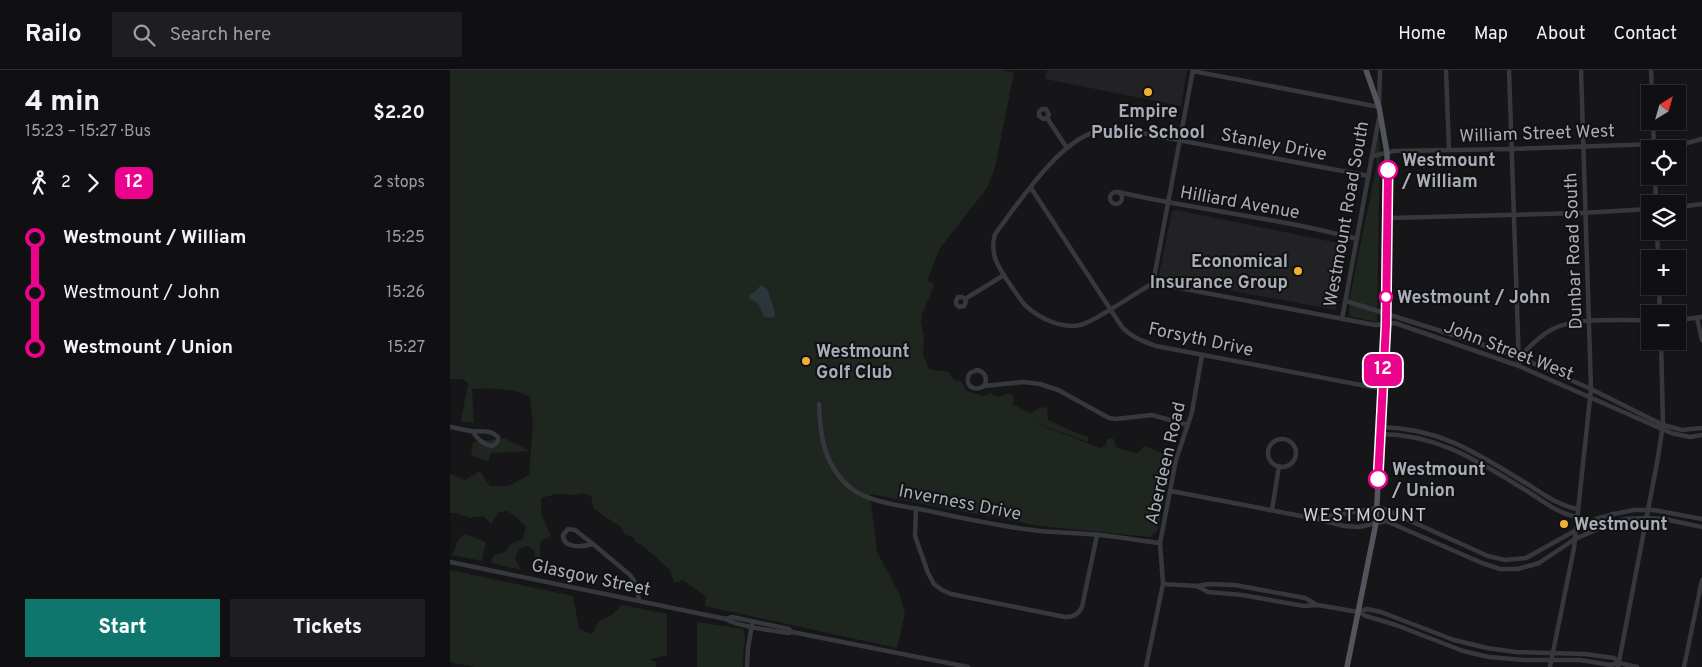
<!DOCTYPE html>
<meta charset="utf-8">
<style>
:root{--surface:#101012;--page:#1e1e20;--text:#f1f3f6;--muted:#9c9d9f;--line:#303032;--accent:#0f766e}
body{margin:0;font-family:Overpass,sans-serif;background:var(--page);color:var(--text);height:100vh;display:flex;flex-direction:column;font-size:19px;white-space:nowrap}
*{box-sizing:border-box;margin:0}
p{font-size:16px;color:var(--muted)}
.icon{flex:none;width:28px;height:28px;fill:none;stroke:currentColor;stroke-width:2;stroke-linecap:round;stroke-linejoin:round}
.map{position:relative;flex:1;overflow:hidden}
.details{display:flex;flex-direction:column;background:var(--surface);width:450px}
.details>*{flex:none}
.badge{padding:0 10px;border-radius:8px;font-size:18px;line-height:32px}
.needle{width:32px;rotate:37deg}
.tools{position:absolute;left:1191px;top:15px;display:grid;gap:10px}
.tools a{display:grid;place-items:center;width:45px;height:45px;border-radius:0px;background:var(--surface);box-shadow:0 1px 4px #0004,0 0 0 1px var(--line);font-size:25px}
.map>.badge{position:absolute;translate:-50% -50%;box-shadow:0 0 0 2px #fff}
.legs{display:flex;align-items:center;gap:8px;height:55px;padding:0 25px;font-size:16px}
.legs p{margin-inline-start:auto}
.overview{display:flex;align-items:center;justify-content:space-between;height:85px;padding:0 25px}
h1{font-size:28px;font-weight:800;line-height:38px}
.action{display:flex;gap:10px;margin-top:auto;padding:10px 25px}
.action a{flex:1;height:58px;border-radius:0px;background:var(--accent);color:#fff;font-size:20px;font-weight:800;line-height:58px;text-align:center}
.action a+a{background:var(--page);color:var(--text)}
ul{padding:0 25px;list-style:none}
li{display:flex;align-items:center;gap:18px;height:55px;font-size:19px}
li i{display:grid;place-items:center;width:8px;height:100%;margin:0 6px;background:currentColor}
li i::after{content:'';width:12px;height:12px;margin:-6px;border:4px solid;border-radius:50%;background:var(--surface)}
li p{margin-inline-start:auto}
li:first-child i{background:linear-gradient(#0000 50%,currentColor 0)}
li:last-child i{background:linear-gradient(currentColor 50%,#0000 0)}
header{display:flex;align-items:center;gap:30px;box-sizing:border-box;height:70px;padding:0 25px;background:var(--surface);border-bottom:1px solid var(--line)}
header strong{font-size:24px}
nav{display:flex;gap:28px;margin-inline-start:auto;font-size:18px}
.search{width:350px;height:45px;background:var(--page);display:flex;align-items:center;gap:12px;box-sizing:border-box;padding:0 18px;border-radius:0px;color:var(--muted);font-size:19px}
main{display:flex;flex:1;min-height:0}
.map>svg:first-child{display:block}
.built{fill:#222225}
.green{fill:#1e261f}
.water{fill:#2c353c}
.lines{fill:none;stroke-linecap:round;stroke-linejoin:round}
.minor{stroke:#37383d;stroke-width:4.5}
.major{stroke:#53555c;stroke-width:5.5}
.line-1-casing{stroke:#fff;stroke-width:11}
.line-1{stroke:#eb028d;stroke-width:8}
.poi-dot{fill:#f2b134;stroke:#111113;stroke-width:2}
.stop-1-dot{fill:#fff;stroke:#eb028d;stroke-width:2.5}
.labels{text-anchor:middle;stroke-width:4;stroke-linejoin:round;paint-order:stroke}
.poi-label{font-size:18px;font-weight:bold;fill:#a8adb8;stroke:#111113;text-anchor:start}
.street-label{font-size:18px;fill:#a8adb8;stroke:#111113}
.stop-label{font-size:18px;font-weight:bold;fill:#a8adb8;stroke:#111113;text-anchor:start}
.neighbourhood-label{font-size:19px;letter-spacing:1px;fill:#c9ccd4;stroke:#111113}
</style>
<header>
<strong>Railo</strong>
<div class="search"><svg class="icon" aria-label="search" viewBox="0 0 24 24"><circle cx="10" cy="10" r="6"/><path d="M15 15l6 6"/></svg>Search here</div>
<nav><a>Home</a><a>Map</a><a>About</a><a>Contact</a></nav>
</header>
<main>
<section class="details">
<div class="overview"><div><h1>4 min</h1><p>15:23 – 15:27 · Bus</p></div><b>$2.20</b></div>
<div class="legs"><svg class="icon" aria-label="walk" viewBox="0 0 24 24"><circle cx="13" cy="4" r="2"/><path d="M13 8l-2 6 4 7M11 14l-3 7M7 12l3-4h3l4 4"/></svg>2<svg class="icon" aria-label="forward" viewBox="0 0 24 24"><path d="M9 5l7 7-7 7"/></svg><b class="badge" style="background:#eb028d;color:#fff">12</b><p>2 stops</p></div>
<ul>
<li><i style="color:#eb028d"></i><b>Westmount / William</b><p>15:25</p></li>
<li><i style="color:#eb028d"></i><span>Westmount / John</span><p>15:26</p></li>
<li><i style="color:#eb028d"></i><b>Westmount / Union</b><p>15:27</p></li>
</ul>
<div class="action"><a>Start</a><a>Tickets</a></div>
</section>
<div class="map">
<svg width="1252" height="597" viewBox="0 0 1252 597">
<rect width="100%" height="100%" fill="#161618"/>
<!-- built -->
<g class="built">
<path d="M597,0H737L731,36L595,9Z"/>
<path d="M726,140L898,175L886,240L713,208L709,205L722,141Z"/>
</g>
<!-- green -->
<g class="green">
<path d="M0,0H551L564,3L545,98L537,118L490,178L477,211L481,212L484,216L472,244L471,252L474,266L473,285L479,299L499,302L504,310L512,312L517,321L533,326L541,323L548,327L559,323L564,326L563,334L581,344L590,337L597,338L598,350L619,360L638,367V372L570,347L650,378L655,376L657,370L663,368L667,378L688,383L694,376L703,379L722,388L708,460L700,467L590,456L420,424L427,482L450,525L455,544L447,578L255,536L256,527L232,509L230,512H224L220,500L192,475L186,472L184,468L175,464L172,458L144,439L141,426L132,423L125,425L106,424L91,428V444L101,466L91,471C88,485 93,490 91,503L84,502L85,481L77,476L69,479L65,489L71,500L41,493L44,485L55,482L60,474L73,469L76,456L58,441L49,442L41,454L33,446L19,448L6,443H0V404L15,410L30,401L40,416H58L79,405L83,354L80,327C65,318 39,318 22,319L24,353L11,351L18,313L12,309H0Z"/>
<path d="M928,64L930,78L927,252L899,246L900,226L927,94L925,79Z"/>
<path d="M54,368L80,381L41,383L38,392L21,385L23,372Z"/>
<path d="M14,464L36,472L32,491L2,485L8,471Z"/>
<path d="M0,500L123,526L129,559L142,564L149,551L162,545L172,535L217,544V585L201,589V591H206V597H24L0,592Z"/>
<path d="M247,552L293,559C298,570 291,584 293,597H247Z"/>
</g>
<!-- water -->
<path class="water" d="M312,215L318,220C319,229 325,236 325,246L322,248L314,247L308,233L301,230L299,228L300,224L306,221L309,217Z"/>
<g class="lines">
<!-- minor -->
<g class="minor">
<path d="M996,0L999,80"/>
<path d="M1059,0L1069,296"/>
<path d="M1201,0L1202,24"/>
<path d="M743,1L929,37L930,0"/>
<path d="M597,48L599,45L596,39H592L589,42V46L593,49L597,48L617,78"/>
<path d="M1203,51L1204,79"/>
<path d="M923,86L944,81L1062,79L1237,73L1252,69"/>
<path d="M1205,106L1206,134"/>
<path d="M581,118L672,257C681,267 693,271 706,276L932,319"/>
<path d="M668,122C747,140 829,148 907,169"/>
<circle cx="666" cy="128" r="6"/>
<path d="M1228,137L1252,134"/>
<path d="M938,148L1131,143L1200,139"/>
<path d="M1207,161L1208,189"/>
<path d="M703,213C683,225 664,238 644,249C640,251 635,254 630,255C612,259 591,249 577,237C571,232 566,222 561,216C549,198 539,185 545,164C568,134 608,72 645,62C655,59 665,59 675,60L919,106"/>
<path d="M703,213L925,255L945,253L1069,296L1221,363L1240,367L1252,365"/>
<path d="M703,213L743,0"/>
<path d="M1209,216L1210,244"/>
<path d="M515,229L512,227H508L506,231V234L509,237L514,236L516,232L515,229L554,205"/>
<path d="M896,231L994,262L1069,287L1141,319L1213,355L1232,360L1252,358"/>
<path d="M1247,248L1252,270"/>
<path d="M892,249L929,48"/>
<path d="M1228,250L1252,247"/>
<path d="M1069,287C1079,278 1089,266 1101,260C1125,246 1172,251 1200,250"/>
<path d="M534,316C538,308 535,302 527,300L520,303C513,314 523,323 534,316L574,312L590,314L608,320L659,348L666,349L702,345L738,355"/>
<path d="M369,334C370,366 374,397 402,419C419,432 452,436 474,440C512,448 551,457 590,461C612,463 635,463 658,466C675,468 693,471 710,473"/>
<path d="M0,357C7,358 14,360 21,361C31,362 40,359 48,367C49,372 46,374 42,376C32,374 28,369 22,361"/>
<path d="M930,357C989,358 1025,382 1074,412C1091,422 1108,436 1128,439"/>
<path d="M930,364C988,364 1029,392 1077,421C1093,431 1109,444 1127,447"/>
<circle cx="832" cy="383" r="14"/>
<path d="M721,421L867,449L894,456L909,457L936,451L1032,493L1050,499H1068L1089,493L1125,469L1162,453L1176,449L1197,448L1214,449L1252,457"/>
<path d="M466,438L465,466L478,503L484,514L492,520L501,524L615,547C623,547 628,545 632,537L647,465"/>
<path d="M822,440L829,396"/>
<path d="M868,448L927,438L934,439L1038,486L1055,490L1076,488L1146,449L1164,444L1184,440H1204L1252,449"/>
<path d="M118,459L125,460L143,474C133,477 113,479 113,465Z"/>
<path d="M143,474L180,505C187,513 187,520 189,530"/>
<path d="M0,492L276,549C285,556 325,561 338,563L342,562L518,597"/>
<path d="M713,514L747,516L759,514L785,515L855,528L867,535"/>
<path d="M747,516L758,522L792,525L854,536L868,535L908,542L916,546L946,555L1013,581L1039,587L1074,590H1130L1161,595L1169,593"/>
<path d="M908,542L917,539L931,542L1004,570L1037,578L1066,582L1135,584L1164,588L1169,593L1187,597"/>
<path d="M276,549L282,547L339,559L342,562"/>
<path d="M297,597L298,578L302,555"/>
<path d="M696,597L713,514L710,473L726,390L742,342L752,285"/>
<path d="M1100,597L1124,478L1141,319L1131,0"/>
<path d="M1168,597L1207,393L1213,355L1211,271"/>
<path d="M1234,597L1252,510"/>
</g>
<!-- major -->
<path class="major" d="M897,597L926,453L936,255L938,148L937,83L929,37L916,0"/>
</g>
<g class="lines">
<defs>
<path id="line-1" d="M928,409L936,255L938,100"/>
</defs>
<!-- line-1 casing -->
<use href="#line-1" class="line-1-casing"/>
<!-- line-1 -->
<use href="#line-1" class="line-1"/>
</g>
<!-- markers -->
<g class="poi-dot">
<circle cx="698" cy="22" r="5"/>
<circle cx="848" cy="201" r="5"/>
<circle cx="356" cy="291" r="5"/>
<circle cx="1114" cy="454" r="5"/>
</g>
<g class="stop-1-dot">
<circle cx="938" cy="100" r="9"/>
<circle cx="936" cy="227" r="6"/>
<circle cx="928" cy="409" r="9"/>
</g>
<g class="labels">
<!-- poi labels -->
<g class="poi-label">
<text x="698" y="47" text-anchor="middle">Empire<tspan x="698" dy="21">Public School</tspan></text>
<text x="838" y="197" text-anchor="end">Economical<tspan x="838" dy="21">Insurance Group</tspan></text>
<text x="366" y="287">Westmount<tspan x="366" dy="21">Golf Club</tspan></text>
<text x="1124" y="460">Westmount</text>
</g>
<!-- street labels -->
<g class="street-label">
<text transform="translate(1087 63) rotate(-2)" y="6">William Street West</text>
<text transform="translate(824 74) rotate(11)" y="6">Stanley Drive</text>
<text transform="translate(790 132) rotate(10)" y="6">Hilliard Avenue</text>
<text transform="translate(896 144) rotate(-80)" y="6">Westmount Road South</text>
<text transform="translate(1123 181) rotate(-92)" y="6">Dunbar Road South</text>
<text transform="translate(751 269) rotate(12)" y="6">Forsyth Drive</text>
<text transform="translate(1059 280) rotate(21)" y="6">John Street West</text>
<text transform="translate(715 393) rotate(-77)" y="6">Aberdeen Road</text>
<text transform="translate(510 432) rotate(11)" y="6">Inverness Drive</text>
<text transform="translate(141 507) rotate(12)" y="6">Glasgow Street</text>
</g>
<!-- stop labels -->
<g class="stop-label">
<text x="952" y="96">Westmount<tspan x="952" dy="21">/ William</tspan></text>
<text x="947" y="233">Westmount / John</text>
<text x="942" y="405">Westmount<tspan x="942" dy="21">/ Union</tspan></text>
</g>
<!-- neighbourhood labels -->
<g class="neighbourhood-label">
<text x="915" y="451">WESTMOUNT</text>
</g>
</g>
</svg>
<div class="tools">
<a><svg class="needle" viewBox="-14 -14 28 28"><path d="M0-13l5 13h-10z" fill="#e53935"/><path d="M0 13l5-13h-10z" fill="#9c9d9f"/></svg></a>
<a><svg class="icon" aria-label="locate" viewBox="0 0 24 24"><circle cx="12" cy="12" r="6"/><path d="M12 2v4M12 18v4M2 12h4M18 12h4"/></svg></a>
<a><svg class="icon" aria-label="layers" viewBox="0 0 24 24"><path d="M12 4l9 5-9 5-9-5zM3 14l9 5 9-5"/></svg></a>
<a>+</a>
<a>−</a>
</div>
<b class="badge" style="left:933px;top:300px;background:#eb028d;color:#fff">12</b>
</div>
</main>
